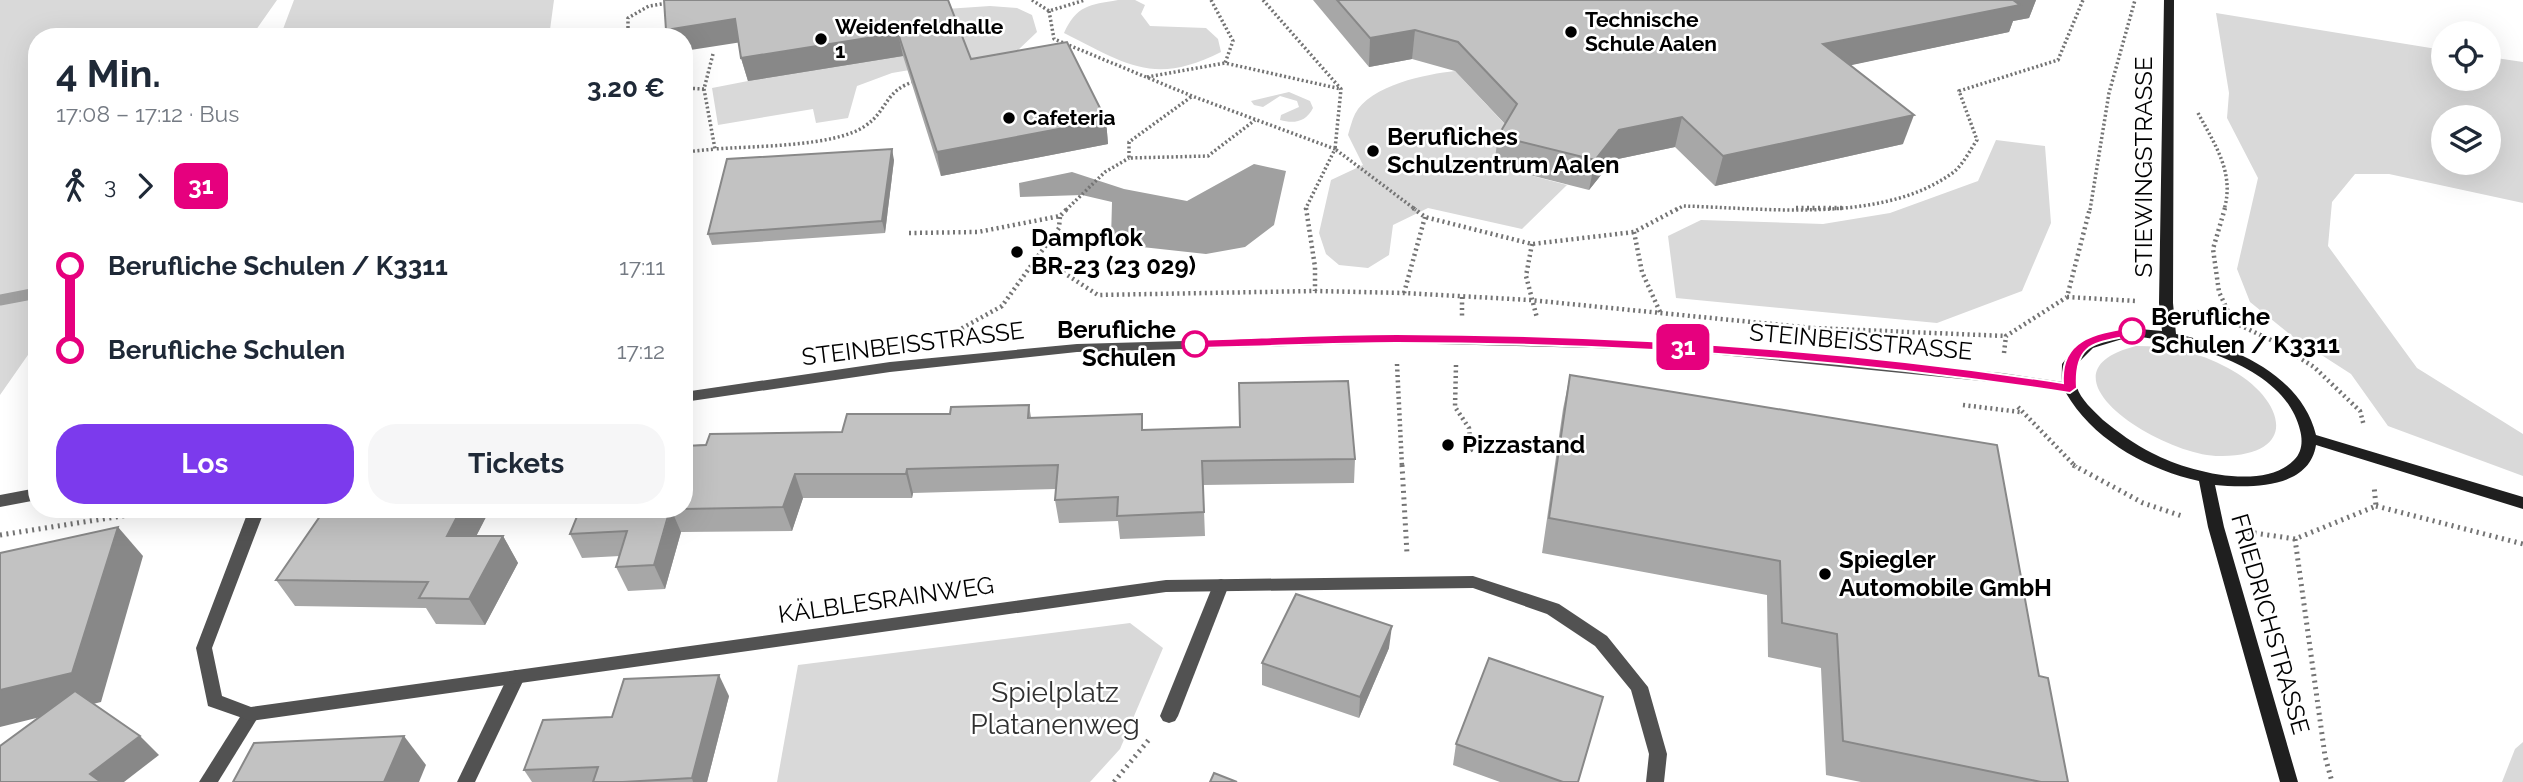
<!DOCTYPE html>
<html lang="de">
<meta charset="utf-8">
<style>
:root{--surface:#fff;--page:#f6f6f7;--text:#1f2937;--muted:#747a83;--accent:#7c3aed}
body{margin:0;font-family:Raleway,sans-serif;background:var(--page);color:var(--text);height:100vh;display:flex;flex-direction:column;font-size:26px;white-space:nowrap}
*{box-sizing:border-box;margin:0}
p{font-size:23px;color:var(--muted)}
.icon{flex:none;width:38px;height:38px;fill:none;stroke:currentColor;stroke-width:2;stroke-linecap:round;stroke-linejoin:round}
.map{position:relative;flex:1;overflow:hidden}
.drawer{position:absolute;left:28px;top:28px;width:665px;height:490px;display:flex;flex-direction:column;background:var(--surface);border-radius:28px;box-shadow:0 7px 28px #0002}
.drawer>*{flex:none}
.badge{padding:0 14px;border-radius:10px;font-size:24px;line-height:46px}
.buttons{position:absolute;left:2431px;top:21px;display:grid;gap:14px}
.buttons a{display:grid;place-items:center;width:70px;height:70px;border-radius:50%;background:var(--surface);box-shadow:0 7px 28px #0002;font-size:35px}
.map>.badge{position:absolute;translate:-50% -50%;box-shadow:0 0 0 4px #fff}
.legs{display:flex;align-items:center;gap:10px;height:77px;padding:0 28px;font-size:23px}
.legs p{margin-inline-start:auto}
.summary{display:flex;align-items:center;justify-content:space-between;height:119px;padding:0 28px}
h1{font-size:38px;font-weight:700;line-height:52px}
.button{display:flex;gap:14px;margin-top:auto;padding:14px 28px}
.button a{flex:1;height:80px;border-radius:28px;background:var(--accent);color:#fff;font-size:28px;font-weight:700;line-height:80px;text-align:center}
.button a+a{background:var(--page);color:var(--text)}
ul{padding:0 28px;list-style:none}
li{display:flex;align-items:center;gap:24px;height:84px;font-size:26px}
li i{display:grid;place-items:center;width:10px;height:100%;margin:0 9px;background:currentColor}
li i::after{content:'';width:18px;height:18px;margin:-9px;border:5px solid;border-radius:50%;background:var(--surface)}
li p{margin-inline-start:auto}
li:first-child i{background:linear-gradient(#0000 50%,currentColor 0)}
li:last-child i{background:linear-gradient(currentColor 50%,#0000 0)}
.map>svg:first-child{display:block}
.green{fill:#d9d9d9;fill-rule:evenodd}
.water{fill:#a0a0a0}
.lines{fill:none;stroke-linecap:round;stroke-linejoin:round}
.stream{stroke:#a0a0a0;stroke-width:11}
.path-far2{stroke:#747474;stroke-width:3.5;stroke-dasharray:2 2.5;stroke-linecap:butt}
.path-far1{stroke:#747474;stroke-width:4.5;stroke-dasharray:2 3.5;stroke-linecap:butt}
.path{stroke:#747474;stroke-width:5;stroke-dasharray:2 4.5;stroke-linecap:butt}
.lane{fill:#525252;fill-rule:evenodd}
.street{fill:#525252;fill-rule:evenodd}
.secondary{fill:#1f1f1f;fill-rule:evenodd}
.wall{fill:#a7a7a7}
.shaded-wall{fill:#888}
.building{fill:#c2c2c2;stroke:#888;stroke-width:2}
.line-1{fill:#e6007e;stroke:#fff;stroke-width:2}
.poi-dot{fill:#000;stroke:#fff;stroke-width:2.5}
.stop-1-dot{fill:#fff;stroke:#e6007e;stroke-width:3.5}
.labels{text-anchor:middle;stroke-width:5;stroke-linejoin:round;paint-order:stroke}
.far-poi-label{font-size:21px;font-weight:bold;fill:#000;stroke:#fff;text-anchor:start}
.poi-label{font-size:24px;font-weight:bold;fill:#000;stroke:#fff;text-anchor:start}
.street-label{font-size:24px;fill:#000;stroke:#fff}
.stop-label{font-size:24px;font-weight:bold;fill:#000;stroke:#fff;text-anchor:start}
.near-park-label{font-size:28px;fill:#303030;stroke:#fff}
</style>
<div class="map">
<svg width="2523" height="782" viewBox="0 0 2523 782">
<rect width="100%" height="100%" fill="#fff"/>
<!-- green -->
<g class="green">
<path d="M0,0H277L251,37H37V342L0,395Z"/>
<path d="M294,0H554L549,37H280Z"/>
<path d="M1118,0H1135L1145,5L1141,14L1150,26L1206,28L1218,39L1221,52C1154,86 1126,64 1064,33C1077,5 1089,5 1118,0Z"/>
<path d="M990,6L1017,8L1032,15L1037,32L1016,52L892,73L857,86L848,118L816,123L813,109L718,125L712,88L748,81L946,9Z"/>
<path d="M2216,13L2443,50V79H2488L2489,57L2523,62V203L2389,174H2355L2332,202L2328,246L2417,368L2523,434V476L2388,426L2351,374L2292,336L2250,302L2237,269L2258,178L2227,118L2229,93ZM2443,117H2488V163H2443Z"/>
<path d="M1455,71L1513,133L1494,166L1567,185L1522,229L1428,208L1393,225L1389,255L1368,268L1339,265L1326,254L1319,233L1331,180L1363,165L1348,135C1350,128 1352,120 1355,114C1370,85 1427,74 1455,71Z"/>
<path d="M1289,92L1310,101L1313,108C1306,122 1294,124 1280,120L1281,115L1299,107L1297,101L1280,96L1263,107L1254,105L1251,101Z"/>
<path d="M1996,140L2045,146L2051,223L2022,291L1937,323L1676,298L1668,236L1701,220L1823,224L1890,213L1978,181Z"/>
<path d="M2136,346C2169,346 2199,352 2228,368C2282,396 2304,455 2222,456C2165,458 2028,373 2136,346Z"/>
<path d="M1130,623L1163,648L1120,749L1090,782H777L798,665Z"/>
<path d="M2523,742V782H2502L2515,749Z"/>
</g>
<!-- water -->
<path class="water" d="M1254,164L1286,171L1274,225L1245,247L1206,254L1142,247L1111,239L1112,202L1082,195L1020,197L1019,183L1072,172L1124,189L1187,201Z"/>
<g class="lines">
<!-- stream -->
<path class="stream" d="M0,300L37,293"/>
<!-- path-far2 -->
<g class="path-far2">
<path d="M1032,0L1049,11L1085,0"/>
<path d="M1211,0L1233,41L1225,63L1341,89"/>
<path d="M1263,0L1341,89L1335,149L1416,210"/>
<path d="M1049,11L1054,39L1192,96L1335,149L1305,210"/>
<path d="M628,37V18L649,6L668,3"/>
<path d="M713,54L704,89L715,149C752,146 835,147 865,126C888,111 884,90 916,81"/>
<path d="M1147,77L1225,63"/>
<path d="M684,88L704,89"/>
<path d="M1191,97L1129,142V158L1208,156L1255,120"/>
<path d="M2198,113C2215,145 2235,173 2224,210"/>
<path d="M684,152L715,149"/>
<path d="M1066,210L1105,172L1129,158"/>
<path d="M1676,210L1683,206C1766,208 1880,224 1951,174C1962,167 1970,150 1977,140L1959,91L2058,60L2083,0"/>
<path d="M2090,210L2109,93L2135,0"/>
</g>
<!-- path-far1 -->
<g class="path-far1">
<path d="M1306,208L1315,267V291"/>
<path d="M1413,208L1425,217L1532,244L1634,232L1679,208"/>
<path d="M1796,208H1842"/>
<path d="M2225,208L2213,249L2219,292L2233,322L2273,341L2314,367L2360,411L2364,426"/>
<path d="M1634,232L1642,272L1660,312"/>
<path d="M909,233L978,232L1060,216L1068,208"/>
<path d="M1532,244L1526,276L1537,318"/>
<path d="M1038,256L1059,228L1060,216"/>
<path d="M1404,293L1425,217"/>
<path d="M1462,297V316"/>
<path d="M2067,297L2137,301"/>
<path d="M2197,312L2232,322"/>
<path d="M957,331L1002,306L1038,256L1098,295L1315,291L1404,293L1530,300L1812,328L2006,336"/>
<path d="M2004,353L2006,336L2067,297L2090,208"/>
<path d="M1397,364L1402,467"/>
<path d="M1456,365L1455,407L1469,428L1471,450L1463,453"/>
<path d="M1963,405L2020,412"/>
<path d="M2018,407L2076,467"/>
</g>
<!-- path -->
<g class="path">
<path d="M1402,465L1407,554"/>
<path d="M2073,465L2143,503L2182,516"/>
<path d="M2376,506L2523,544"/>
<path d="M2248,532L2295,539L2376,506L2374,486"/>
<path d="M0,535L167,509"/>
<path d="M2295,539L2325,756L2332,782"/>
<path d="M1114,782L1151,737"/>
</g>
<!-- lane -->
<g class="lane">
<path d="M1221,579L1227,581L1229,585L1178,716L1175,721L1169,723L1163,721L1160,716L1213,585L1215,581Z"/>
<path d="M516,670L522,672L525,677L475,782H457L510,672Z"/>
<path d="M251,707L257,709L260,714L218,782H199L245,709Z"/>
</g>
<!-- street -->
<g class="street">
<path d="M1396,335L1671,342L2002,373L2070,383L2077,388L2070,393L2002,383L1671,350L1396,343L1077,352L890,372L684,402V392L890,362L1077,344Z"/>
<path d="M37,488V500L0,507V495Z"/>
<path d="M249,509H265L212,648L222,696L251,707L1166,580L1473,576L1559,604L1607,636L1648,687L1667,754L1664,782H1646L1649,754L1631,690L1595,646L1547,614L1473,588L1166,592L251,721L208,706L196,648Z"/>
</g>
<!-- secondary -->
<path class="secondary" d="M2164,0H2174L2173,303L2176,334C2231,345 2301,374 2316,435L2523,497V509L2316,445C2309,490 2248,488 2215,485L2224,527L2298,782H2280L2208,527L2199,481C2150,470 2099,443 2071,401C2068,396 2064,391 2063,386C2061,380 2062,371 2062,364C2085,332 2125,326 2162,331L2159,303ZM2132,336C2188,342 2285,366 2300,430C2303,441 2302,452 2294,460C2263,492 2186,471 2152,453C2134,444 2118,432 2103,420C2094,411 2080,399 2077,387C2075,381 2076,372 2076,365L2093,348Z"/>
</g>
<!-- wall -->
<g class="wall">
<path d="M948,0L971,59L1106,120L1108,144L941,176L903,56L748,81L741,58Z"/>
<path d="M1313,0H2036L2029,18L2013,21L2009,32L1850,65L1903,144L1715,186L1675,147L1613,160L1589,190L1494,166L1498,136L1505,124L1455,71L1412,59L1369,67Z"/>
<path d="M894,160L885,233L712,245L708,234Z"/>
<path d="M1570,375L2039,676L2068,782H1861L1826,775L1821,668L1768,657L1767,595L1542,553L1563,409Z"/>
<path d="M1029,405L1031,417L1143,430L1355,459L1354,483L1203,485L1205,536L1120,539L1118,521L1059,523L1055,500L1056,489L913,493L912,498H803L792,531L681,532L665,589L628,591L616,567L620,556L582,558L570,534L580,509H684V446L842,432L950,414Z"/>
<path d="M325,509H482L486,517L476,536H503L518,563L485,625L436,624L426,608L295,606L276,580Z"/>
<path d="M1389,648L1359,718L1262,685V663Z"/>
<path d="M729,696L707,782H532L524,770L612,717Z"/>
<path d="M1456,744L1578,782H1500L1453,765Z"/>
</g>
<!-- shaded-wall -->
<g class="shaded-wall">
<path d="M2007,0H2036L2029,18L2013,21L2009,32L1814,73L1823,44Z"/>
<path d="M735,19L742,42L684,51V37H668L666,30Z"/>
<path d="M1415,30L1412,59L1369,67L1370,38Z"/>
<path d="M898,33L903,56L748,81L741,58Z"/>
<path d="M1914,115L1903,144L1715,186L1723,156Z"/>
<path d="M1682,117L1675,147L1613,160L1589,190L1595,160L1619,130Z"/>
<path d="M1106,120L1108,144L941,176L937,152Z"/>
<path d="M892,149L894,160L885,233L882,221Z"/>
<path d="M907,469L913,493L912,498L906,474Z"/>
<path d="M795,474L803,498L792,531L783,507Z"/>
<path d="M461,509H482L486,517L463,562L447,536Z"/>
<path d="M671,509L681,532L665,589L654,565Z"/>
<path d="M118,527L143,556L101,702L0,727V690Z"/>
<path d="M503,536L518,563L485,625L469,599Z"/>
<path d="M1392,626L1389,648L1359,718L1360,697Z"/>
<path d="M719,675L729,696L707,782H693L692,778Z"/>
<path d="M140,736L159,755L124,782H98L90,774Z"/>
<path d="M404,736L426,765L419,782H384Z"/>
</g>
<!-- building -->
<g class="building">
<path d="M664,0H948L971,59L1067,42L1106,120L937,152L898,33L741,58L735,19L666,30Z"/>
<path d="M1337,0H2013L2020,5L1823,44L1914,115L1723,156L1682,117L1619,130L1595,160L1498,136L1517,104L1458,42L1415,30L1370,38Z"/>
<path d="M892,149L882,221L708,234L727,159Z"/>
<path d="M1570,375L1997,445L2039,676L2048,678L2068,782H2041L1843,741L1837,634L1782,623L1780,561L1549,518Z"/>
<path d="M1348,381L1355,459L1202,461L1204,512L1117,516L1118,497L1055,500L1058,465L907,469L906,474H795L783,507L684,509V446L706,445L710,434L842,432L847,414H950L951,407L1029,405L1028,418L1142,414V430L1240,427L1239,383Z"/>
<path d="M325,509H461L447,536H503L469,599L419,598L428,582L276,580Z"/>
<path d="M580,509H670L654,565L616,567L627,531L570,534Z"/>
<path d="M118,527L72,673L0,690V553Z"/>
<path d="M1296,594L1392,626L1360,697L1262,663Z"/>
<path d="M1489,658L1603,697L1578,782H1563L1456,744Z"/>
<path d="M719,675L692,778L623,782H593L598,767L524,770L543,720L612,717L624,679Z"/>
<path d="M75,691L140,736L90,774L101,782H0V746Z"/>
<path d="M404,736L384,782H233L254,743Z"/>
<path d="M1214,773L1237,782H1210Z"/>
</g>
<!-- line-1 -->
<path class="line-1" d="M2132,327L2139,331L2137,334C2098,344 2074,339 2077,388L2070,393C1850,359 1619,343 1396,343C1329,343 1262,347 1195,348L1189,344L1195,340C1262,338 1330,334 1397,334C1618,335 1844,349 2063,383C2060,338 2097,333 2132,327Z"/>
<!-- markers -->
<g class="poi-dot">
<circle cx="1571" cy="32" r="7"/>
<circle cx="821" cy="39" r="7"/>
<circle cx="1009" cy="118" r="7"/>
<circle cx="1373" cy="151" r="7"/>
<circle cx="1017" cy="252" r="7"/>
<circle cx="1448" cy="445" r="7"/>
<circle cx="1825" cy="574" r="7"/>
</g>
<g class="stop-1-dot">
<circle cx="2132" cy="331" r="12"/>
<circle cx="1195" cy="344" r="12"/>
</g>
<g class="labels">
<!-- far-poi labels -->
<g class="far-poi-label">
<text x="1585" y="27">Technische<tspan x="1585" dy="24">Schule Aalen</tspan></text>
<text x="835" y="34">Weidenfeldhalle<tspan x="835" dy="24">1</tspan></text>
<text x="1023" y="125">Cafeteria</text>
</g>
<!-- poi labels -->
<g class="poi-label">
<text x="1387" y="145">Berufliches<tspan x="1387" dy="28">Schulzentrum Aalen</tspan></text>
<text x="1031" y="246">Dampflok<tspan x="1031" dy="28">BR-23 (23 029)</tspan></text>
<text x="1462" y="453">Pizzastand</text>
<text x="1839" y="568">Spiegler<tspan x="1839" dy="28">Automobile GmbH</tspan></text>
</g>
<!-- street labels -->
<g class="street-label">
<text transform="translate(2144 167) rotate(-90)" y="8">STIEWINGSTRASSE</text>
<text transform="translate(1861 342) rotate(5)" y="8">STEINBEISSTRASSE</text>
<text transform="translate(913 344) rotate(-7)" y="8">STEINBEISSTRASSE</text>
<text transform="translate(886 600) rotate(-8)" y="8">KÄLBLESRAINWEG</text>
<text transform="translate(2270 624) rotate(74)" y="8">FRIEDRICHSTRASSE</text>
</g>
<!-- stop labels -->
<g class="stop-label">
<text x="2151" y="325">Berufliche<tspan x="2151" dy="28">Schulen / K3311</tspan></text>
<text x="1176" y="338" text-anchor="end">Berufliche<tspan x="1176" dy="28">Schulen</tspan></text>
</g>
<!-- near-park labels -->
<g class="near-park-label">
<text x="1055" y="702">Spielplatz<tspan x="1055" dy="32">Platanenweg</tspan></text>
</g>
</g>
</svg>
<div class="buttons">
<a><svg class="icon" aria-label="locate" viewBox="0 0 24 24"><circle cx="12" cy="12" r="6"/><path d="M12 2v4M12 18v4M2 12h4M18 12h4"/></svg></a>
<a><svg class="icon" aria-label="layers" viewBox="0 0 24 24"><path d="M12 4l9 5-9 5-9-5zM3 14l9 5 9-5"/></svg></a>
</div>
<b class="badge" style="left:1683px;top:347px;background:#e6007e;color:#fff">31</b>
<section class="drawer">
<div class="summary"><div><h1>4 Min.</h1><p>17:08 – 17:12 · Bus</p></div><b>3.20 €</b></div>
<div class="legs"><svg class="icon" aria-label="walk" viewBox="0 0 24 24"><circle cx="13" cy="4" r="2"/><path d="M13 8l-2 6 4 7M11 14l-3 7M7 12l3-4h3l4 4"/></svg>3<svg class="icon" aria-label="forward" viewBox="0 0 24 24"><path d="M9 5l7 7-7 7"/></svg><b class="badge" style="background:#e6007e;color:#fff">31</b></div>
<ul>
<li><i style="color:#e6007e"></i><b>Berufliche Schulen / K3311</b><p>17:11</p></li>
<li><i style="color:#e6007e"></i><b>Berufliche Schulen</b><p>17:12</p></li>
</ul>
<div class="button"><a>Los</a><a>Tickets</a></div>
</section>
</div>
